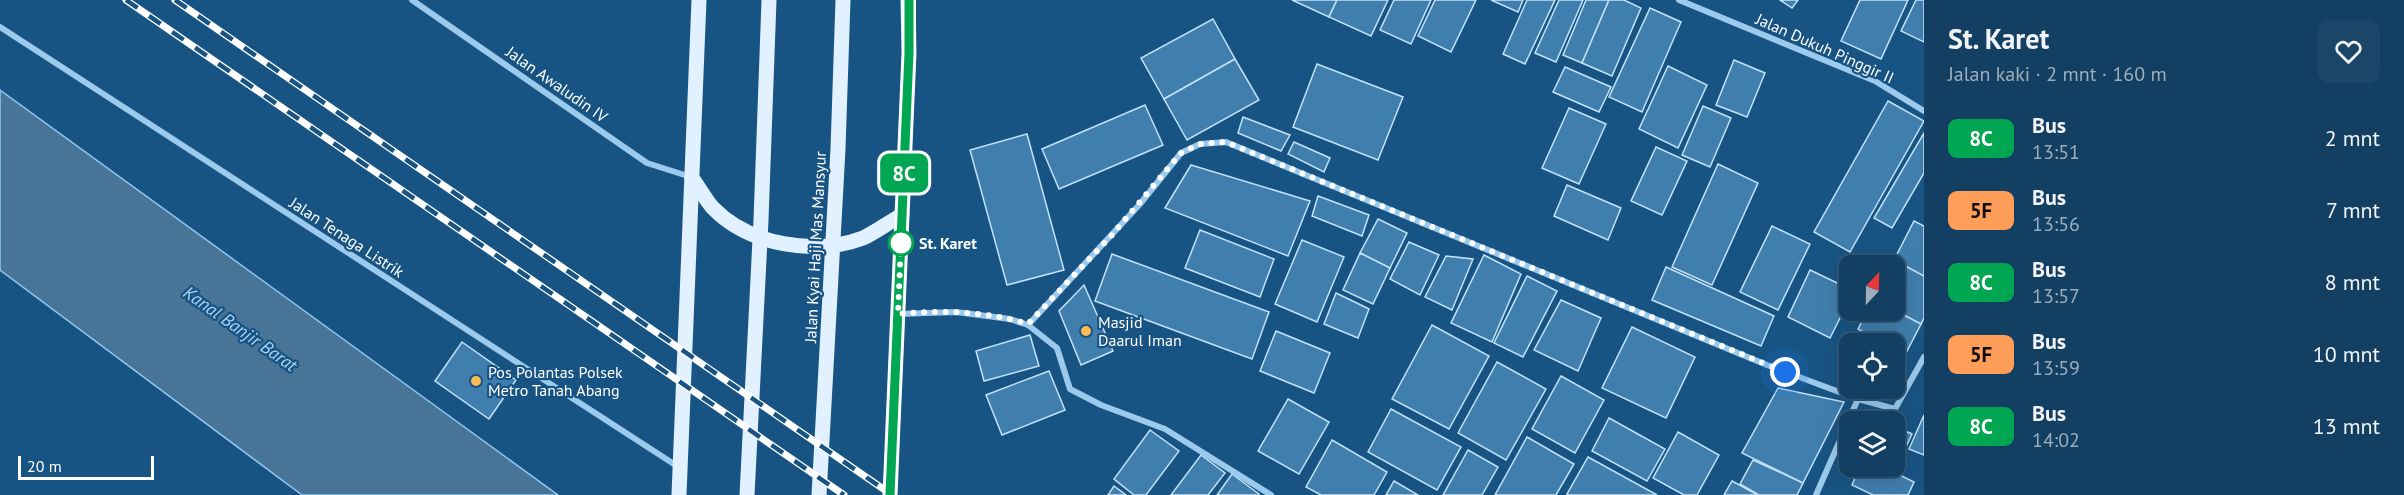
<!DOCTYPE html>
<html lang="id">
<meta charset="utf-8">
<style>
:root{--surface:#123f62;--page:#1b4668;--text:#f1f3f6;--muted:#9cafbe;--line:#315877}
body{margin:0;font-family:"PT Sans",sans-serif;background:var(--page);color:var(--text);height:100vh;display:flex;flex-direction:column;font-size:22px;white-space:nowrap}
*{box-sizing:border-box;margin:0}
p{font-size:20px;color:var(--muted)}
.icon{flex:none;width:33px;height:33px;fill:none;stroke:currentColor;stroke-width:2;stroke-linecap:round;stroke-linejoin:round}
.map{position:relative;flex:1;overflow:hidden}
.side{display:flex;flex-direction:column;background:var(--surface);width:480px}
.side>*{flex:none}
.badge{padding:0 12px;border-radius:9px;font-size:21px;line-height:39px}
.needle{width:39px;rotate:22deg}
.tools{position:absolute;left:1839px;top:255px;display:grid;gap:12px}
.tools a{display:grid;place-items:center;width:66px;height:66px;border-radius:12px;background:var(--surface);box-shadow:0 6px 24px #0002,0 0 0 2px var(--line);font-size:30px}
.scale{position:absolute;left:18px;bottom:15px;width:136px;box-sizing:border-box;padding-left:6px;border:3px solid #fff;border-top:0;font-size:16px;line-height:21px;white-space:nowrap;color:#fff;-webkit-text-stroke:4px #185483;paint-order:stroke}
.you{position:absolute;width:30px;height:30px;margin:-15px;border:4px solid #fff;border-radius:50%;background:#1a73e8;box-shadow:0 0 0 9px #1a73e833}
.map>.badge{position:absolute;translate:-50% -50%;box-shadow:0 0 0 3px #fff}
.round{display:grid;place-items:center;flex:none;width:63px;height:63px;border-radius:12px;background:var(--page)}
.headline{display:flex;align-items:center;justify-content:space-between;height:102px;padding:0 24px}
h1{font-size:28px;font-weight:800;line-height:45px}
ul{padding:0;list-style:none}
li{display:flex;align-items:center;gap:18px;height:72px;padding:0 24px}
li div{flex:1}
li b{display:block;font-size:22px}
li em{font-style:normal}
li .badge{min-width:66px;font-weight:700;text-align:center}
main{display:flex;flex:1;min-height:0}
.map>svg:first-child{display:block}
.water{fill:#477497;stroke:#8fc7ef;stroke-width:1.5}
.building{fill:#407fad;stroke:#c1e2f9;stroke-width:1.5}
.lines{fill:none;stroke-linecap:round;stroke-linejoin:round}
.minor{stroke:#9ccaec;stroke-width:6}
.primary{stroke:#e1f1ff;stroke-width:15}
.rail-casing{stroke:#fff;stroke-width:7}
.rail{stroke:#185483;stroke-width:4.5;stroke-dasharray:14;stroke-linecap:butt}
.line-casing{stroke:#fff;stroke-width:14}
.line{stroke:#00a651;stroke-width:9}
.walk{stroke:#fff;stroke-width:6;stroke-dasharray:0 10.8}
.stop-dot{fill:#fff;stroke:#00a651;stroke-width:3}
.poi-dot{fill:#ffba57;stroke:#185483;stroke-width:2}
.labels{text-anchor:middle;stroke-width:4.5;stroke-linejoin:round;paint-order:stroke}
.street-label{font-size:16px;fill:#fff;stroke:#185483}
.stop-label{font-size:16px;font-weight:bold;fill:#fff;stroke:#185483;text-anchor:start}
.poi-label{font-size:16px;fill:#fff;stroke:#185483;text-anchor:start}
.water-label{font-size:18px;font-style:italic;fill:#a8d4f4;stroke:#185483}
</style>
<main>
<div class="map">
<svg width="1924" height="495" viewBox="0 0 1924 495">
<rect width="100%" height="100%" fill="#185483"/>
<!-- water -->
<path class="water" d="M0,90L558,495H302L0,270Z"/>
<!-- building -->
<g class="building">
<path d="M1292,0H1337L1329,17Z"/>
<path d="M1337,0H1388L1371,36L1329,17Z"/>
<path d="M1394,0H1431L1411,44L1380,30Z"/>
<path d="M1435,0H1476L1451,52L1418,36Z"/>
<path d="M1491,0H1523L1518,12Z"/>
<path d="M1527,0H1555L1525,64L1503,54Z"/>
<path d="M1559,0H1583L1556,62L1535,53Z"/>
<path d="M1586,0H1609L1582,63L1563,55Z"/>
<path d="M1609,0H1624L1641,8L1612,76L1582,63Z"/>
<path d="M1780,0H1798L1792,8Z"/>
<path d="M1860,0H1908L1881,59L1841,41Z"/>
<path d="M1916,0H1924V42L1901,31Z"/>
<path d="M1650,8L1681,22L1642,112L1609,97Z"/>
<path d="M1213,19L1235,59L1164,99L1141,58Z"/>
<path d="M1235,59L1259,100L1187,140L1164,99Z"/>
<path d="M1734,60L1765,73L1747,117L1716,105Z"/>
<path d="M1317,64L1403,97L1378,160L1293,127Z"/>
<path d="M1668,66L1707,85L1678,148L1639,129Z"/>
<path d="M1565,67L1611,87L1599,112L1553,92Z"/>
<path d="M1888,101L1924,121L1850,252L1814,232Z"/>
<path d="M1145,105L1163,145L1059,189L1042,149Z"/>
<path d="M1703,106L1731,118L1710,167L1682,155Z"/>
<path d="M1569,108L1606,124L1579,184L1542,168Z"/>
<path d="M1243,117L1290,135L1281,151L1238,133Z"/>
<path d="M1924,133V173L1892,228L1874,218Z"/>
<path d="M1027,134L1064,270L1007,285L970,150Z"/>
<path d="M1294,142L1330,158L1324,172L1288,154Z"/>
<path d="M1656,147L1687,161L1662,215L1631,201Z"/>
<path d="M1718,164L1758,183L1712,285L1672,267Z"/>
<path d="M1191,165L1310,201L1288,256L1165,208Z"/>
<path d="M1567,185L1621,208L1608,240L1554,216Z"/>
<path d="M1318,196L1369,215L1362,236L1312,216Z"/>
<path d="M1378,219L1407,233L1390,268L1360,253Z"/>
<path d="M1914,221L1924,226V276L1894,260Z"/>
<path d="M1772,226L1810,244L1778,310L1740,292Z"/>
<path d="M1200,230L1274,259L1260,297L1185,268Z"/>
<path d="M1302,240L1344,257L1317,322L1275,304Z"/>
<path d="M1409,242L1439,255L1420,295L1390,279Z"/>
<path d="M1360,253L1390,268L1373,304L1343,290Z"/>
<path d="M1112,254L1269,312L1252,359L1095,301Z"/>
<path d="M1484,255L1521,274L1492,342L1451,323Z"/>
<path d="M1446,256L1473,259L1452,310L1425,297Z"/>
<path d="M1894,260L1924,276V318L1921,324L1894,310V266H1892Z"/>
<path d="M1666,267L1774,316L1761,346L1652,300Z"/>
<path d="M1810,270L1850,289V298L1830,338L1788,317Z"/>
<path d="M1527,276L1557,291L1523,357L1494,343Z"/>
<path d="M1084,285L1113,351L1081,365L1059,311Z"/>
<path d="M1336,293L1369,309L1358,338L1324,324Z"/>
<path d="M1561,300L1601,318L1578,371L1534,350Z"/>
<path d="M1868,310H1894L1921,324L1905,355L1894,349V344H1884L1858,329Z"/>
<path d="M1432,325L1489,356L1449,429L1392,399Z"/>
<path d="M1632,327L1695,357L1666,418L1602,388Z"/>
<path d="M1276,331L1330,353L1314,393L1260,371Z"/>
<path d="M1861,334L1881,344H1856Z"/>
<path d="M1030,335L1039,366L984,381L976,351Z"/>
<path d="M462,342L516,380L489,419L435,381Z"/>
<path d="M1894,350L1905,355L1894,371Z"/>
<path d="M1497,362L1546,389L1506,460L1458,433Z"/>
<path d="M1049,371L1065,410L1002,435L986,395Z"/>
<path d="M1561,376L1604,400L1575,453L1532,429Z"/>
<path d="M1778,388L1844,402L1803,483L1742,453Z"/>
<path d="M1288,399L1329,422L1299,474L1258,451Z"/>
<path d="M1391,409L1461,447L1437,490L1368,452Z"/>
<path d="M1865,413L1884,422H1861Z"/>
<path d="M1924,415V455L1909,449Z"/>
<path d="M1609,418L1665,449L1647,481L1592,451Z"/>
<path d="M1894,426L1912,434L1895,471L1886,466H1894Z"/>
<path d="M1150,430L1179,451L1146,495H1134L1114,479Z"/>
<path d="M1678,432L1719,455L1697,495H1684L1653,478Z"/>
<path d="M1527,437L1574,464L1556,495H1495Z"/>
<path d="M1332,440L1387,472L1374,495H1321L1306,487Z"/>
<path d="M1468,450L1498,467L1482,495H1443Z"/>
<path d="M1201,455L1225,473L1208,495H1171Z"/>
<path d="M1588,457L1657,495H1569L1567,494Z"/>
<path d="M1753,460L1803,483L1797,495H1759L1740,484Z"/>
<path d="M1860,466H1882L1914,482L1908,495H1873L1852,485Z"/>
<path d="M1232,474L1259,494L1258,495H1217Z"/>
<path d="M1394,481L1418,495H1386Z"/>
<path d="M1732,481L1758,495H1724Z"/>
<path d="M1114,486L1126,495H1108Z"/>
</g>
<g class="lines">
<!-- minor -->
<g class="minor">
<path d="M412,0L647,163L691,177"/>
<path d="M1679,0L1875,81L1924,111"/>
<path d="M0,27L680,468"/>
<path d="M898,314L956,312L1010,319L1028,325L1057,348L1070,389L1101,405L1165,429L1271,495"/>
<path d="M1028,325L1140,204L1181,153L1200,144L1226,142L1767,365L1858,399L1816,495"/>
<path d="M1858,399L1895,409L1924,357"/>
</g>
<!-- primary -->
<g class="primary">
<path d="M692,178C699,187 705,199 713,208C749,245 815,256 863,238C876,232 889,222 902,215"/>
<path d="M679,495L699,0"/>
<path d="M747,495L761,220L769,0"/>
<path d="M819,495L838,149L843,0"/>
<path d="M890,495L909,53L908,0"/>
</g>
<defs>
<g id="rail">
<path d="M126,0L844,495"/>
<path d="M175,0L892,495"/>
</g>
</defs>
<!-- rail casing -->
<use href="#rail" class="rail-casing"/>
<!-- rail -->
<use href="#rail" class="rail"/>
</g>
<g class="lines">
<defs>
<path id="line" d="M890,495L909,53V0"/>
</defs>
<!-- line casing -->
<use href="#line" class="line-casing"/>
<!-- line -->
<use href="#line" class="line"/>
<!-- walk -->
<path class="walk" d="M901,243L898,314C942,310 985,311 1028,324L1111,236L1181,153L1200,144L1226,142L1785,372"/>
</g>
<!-- markers -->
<circle class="stop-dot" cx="901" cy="243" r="12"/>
<g class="poi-dot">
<circle cx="1086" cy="331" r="6"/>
<circle cx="476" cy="381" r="6"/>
</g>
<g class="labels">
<!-- street labels -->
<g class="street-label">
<text transform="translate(1825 48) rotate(24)" y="6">Jalan Dukuh Pinggir II</text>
<text transform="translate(557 84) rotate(35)" y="6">Jalan Awaludin IV</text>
<text transform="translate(347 237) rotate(33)" y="6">Jalan Tenaga Listrik</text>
<text transform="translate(815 247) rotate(-87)" y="6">Jalan Kyai Haji Mas Mansyur</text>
</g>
<!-- stop labels -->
<g class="stop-label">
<text x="919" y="249">St. Karet</text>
</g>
<!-- poi labels -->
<g class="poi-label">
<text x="1098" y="328">Masjid<tspan x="1098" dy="18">Daarul Iman</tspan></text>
<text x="488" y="378">Pos Polantas Polsek<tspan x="488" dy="18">Metro Tanah Abang</tspan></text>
</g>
<!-- water labels -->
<g class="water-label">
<text transform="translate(240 329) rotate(35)" y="6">Kanal Banjir Barat</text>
</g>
</g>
</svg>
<div class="tools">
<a><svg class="needle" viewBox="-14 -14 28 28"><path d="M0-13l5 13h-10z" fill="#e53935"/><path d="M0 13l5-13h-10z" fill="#9cafbe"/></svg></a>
<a><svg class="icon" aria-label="locate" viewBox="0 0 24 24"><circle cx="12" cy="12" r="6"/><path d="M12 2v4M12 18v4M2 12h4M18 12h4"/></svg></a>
<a><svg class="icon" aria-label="layers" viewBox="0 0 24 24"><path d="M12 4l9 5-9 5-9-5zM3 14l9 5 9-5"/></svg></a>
</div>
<div class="scale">20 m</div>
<div class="you" style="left:1785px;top:372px"></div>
<b class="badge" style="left:904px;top:173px;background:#00a651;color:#fff">8C</b>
</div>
<section class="side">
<div class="headline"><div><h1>St. Karet</h1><p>Jalan kaki · 2 mnt · 160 m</p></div><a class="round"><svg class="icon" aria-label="heart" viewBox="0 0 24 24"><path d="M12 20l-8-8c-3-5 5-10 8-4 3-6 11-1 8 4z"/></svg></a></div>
<ul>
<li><span class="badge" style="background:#00a651;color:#fff">8C</span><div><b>Bus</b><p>13:51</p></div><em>2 mnt</em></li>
<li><span class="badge" style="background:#ff9e59;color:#111">5F</span><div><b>Bus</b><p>13:56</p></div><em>7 mnt</em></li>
<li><span class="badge" style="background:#00a651;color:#fff">8C</span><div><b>Bus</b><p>13:57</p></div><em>8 mnt</em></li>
<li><span class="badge" style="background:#ff9e59;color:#111">5F</span><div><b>Bus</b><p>13:59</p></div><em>10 mnt</em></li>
<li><span class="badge" style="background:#00a651;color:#fff">8C</span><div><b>Bus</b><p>14:02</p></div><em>13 mnt</em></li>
</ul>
</section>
</main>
